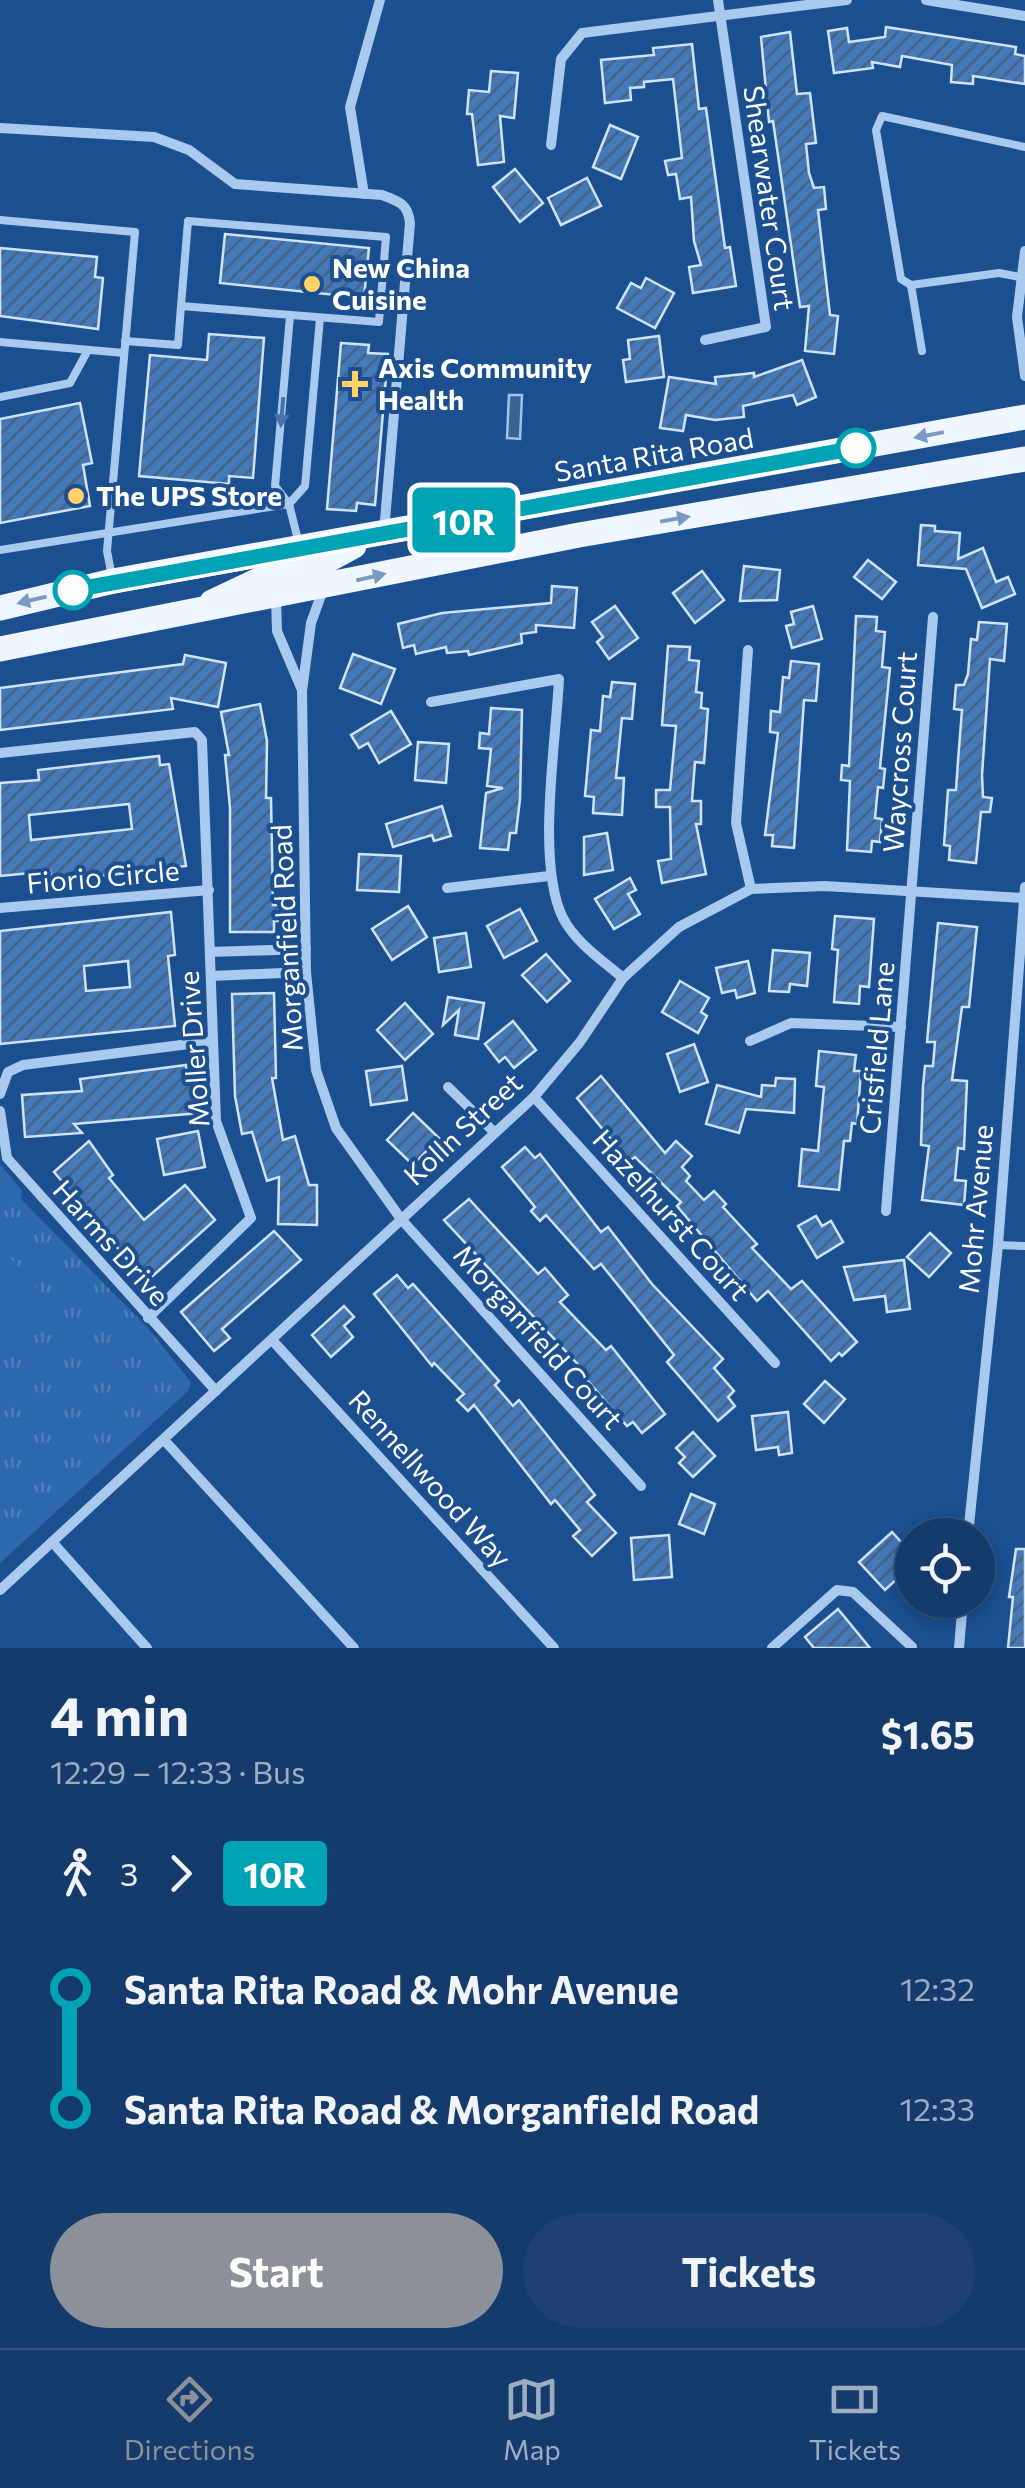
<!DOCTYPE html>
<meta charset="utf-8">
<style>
:root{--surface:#143b6b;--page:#1d4271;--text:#f1f3f6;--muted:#9dadc1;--line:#33557e;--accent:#8c9099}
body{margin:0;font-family:Commissioner,sans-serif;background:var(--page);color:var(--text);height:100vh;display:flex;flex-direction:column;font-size:38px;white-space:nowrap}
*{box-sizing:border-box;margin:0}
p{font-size:32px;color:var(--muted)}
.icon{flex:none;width:55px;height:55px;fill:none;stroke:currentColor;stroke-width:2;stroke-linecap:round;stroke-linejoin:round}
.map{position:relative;height:1648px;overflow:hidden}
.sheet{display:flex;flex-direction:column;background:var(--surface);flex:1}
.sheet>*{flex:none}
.badge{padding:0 20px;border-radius:8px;font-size:35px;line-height:65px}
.buttons{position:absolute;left:895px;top:1518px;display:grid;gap:20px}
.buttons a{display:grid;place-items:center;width:100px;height:100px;border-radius:50%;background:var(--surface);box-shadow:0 5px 15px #0003,0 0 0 2px var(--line);font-size:50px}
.map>.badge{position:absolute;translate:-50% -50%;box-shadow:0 0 0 5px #fff}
.legs{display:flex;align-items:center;gap:15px;height:110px;padding:0 50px;font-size:32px}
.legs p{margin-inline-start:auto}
.head{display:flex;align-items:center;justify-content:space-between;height:170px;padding:0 50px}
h1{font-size:55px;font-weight:700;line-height:75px}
.button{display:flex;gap:20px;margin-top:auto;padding:20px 50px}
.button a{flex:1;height:115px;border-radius:60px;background:var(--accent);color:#fff;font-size:40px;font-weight:700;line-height:115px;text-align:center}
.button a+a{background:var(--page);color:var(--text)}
ul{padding:0 50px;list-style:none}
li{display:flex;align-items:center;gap:35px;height:120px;font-size:38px}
li i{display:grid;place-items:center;width:15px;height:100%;margin:0 12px;background:currentColor}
li i::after{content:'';width:25px;height:25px;margin:-12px;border:8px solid;border-radius:50%;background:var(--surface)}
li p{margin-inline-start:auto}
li:first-child i{background:linear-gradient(#0000 50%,currentColor 0)}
li:last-child i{background:linear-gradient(currentColor 50%,#0000 0)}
.tab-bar{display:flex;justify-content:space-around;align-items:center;height:140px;border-top:2px solid var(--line);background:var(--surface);font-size:28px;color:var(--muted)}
.tab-bar a{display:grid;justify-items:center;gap:5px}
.tab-bar .selected{color:var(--accent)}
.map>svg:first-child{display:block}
.park{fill:url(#park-tufts)}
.garden{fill:#2e69ad}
.water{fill:#3c6290;stroke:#9cc4f0;stroke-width:2.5}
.building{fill:url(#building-hatch);stroke:#cfe3fa;stroke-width:2.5;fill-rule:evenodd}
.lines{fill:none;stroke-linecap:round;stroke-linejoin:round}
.service{stroke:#a9c9ee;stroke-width:8}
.minor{stroke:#a9c9ee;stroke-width:10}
.primary{stroke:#f0f6ff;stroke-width:25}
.oneway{fill:#4674ac}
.oneway2{fill:#7b9ac1}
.line-1-casing{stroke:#fff;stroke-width:22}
.line-1{stroke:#00a3b4;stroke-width:15}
.poi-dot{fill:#ffd166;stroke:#1b4f8f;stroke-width:4}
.stop-1-dot{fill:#fff;stroke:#00a3b4;stroke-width:5}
.labels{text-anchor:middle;stroke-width:8;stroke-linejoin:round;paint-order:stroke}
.street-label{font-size:28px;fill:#fff;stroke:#1b4f8f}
.poi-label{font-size:28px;font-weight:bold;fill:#fff;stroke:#1b4f8f;text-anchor:start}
</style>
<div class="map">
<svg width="1025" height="1648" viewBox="0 0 1025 1648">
<defs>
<pattern id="park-tufts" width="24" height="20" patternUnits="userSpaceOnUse" patternTransform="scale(2.5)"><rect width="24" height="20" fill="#2e69ad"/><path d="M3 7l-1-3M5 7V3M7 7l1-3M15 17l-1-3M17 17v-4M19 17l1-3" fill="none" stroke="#4d80b9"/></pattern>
<pattern id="building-hatch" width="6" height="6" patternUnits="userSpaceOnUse" patternTransform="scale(2.5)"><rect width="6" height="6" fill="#4478b7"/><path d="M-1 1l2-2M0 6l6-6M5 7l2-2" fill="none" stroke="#486282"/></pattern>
</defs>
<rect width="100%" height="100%" fill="#1b4f8f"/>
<!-- park -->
<path class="park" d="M0,1164L22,1191L21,1199L147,1327L191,1382L188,1391L0,1563Z"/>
<!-- garden -->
<path class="garden" d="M0,1247L58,1311L7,1358L0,1351Z"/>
<!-- water -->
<path class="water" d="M509,395H522L520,439L507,438Z"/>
<!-- building -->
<g class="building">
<path d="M886,27L1016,47L1015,54L1025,56V84L973,76V84L951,82L952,65L902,56L900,67L872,62L873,68L834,73L828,31L847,28L849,42L885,37Z"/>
<path d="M790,32L797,94L810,93L816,143L806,144L809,173L814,188L824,187L826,209L818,210L830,315L838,316L834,354L805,351L809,306L800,307L773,121L769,122L761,37Z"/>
<path d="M692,44L699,109L706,108L725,248L730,247L736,286L693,293L689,267L701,265L694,241L691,197L680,199L676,174L668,175L665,161L682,158L673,79L644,82V87L630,88L631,100L605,103L601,60L654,55L653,48Z"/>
<path d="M491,71L518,73L514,118L500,116L504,162L478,165L472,114H467L469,90L489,92Z"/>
<path d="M610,125L638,137L621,179L593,167Z"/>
<path d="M515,169L543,203L520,222L493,187Z"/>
<path d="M587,178L601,206L561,225L548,198Z"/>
<path d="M225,234L369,248L364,298L220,283Z"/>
<path d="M0,248L97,257L95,277L103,278L98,329L0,316Z"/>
<path d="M646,278L674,293L655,328L617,308L631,283L641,288Z"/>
<path d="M209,334L264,338L253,478L229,476V484L139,476L150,355L207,360Z"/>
<path d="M659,336L664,377L626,382L623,360L630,359L628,340Z"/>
<path d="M341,343L369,345L368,353L388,354L375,505L357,503L356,511L327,509Z"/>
<path d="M802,360L816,397L797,405L793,395L743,406L744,417L715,420L686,415L683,431L660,428L669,377L716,384L715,377L754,373V377Z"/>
<path d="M80,403L92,463L83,465L90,506L0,523V419Z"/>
<path d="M921,525L935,526V531L960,533L958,559L983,548L996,582L1008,577L1015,594L982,608L966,569L918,565Z"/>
<path d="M868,560L896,582L882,599L854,577Z"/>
<path d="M744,566L780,570L777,600L740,601Z"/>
<path d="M702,571L724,600L695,623L673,593Z"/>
<path d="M552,586L577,588L574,628L536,625V632L521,634L522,643L469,655L468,651L447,653L446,647L416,654L414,645L403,648L398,624L442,613L551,603Z"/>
<path d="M615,606L638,638L609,659L597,642L603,637L592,622Z"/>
<path d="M813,606L822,639L792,648L786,626L794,624L791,612Z"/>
<path d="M856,616L877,617L876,631L885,632L882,667L890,668L880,768L885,769L883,788L878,787L875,818L882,819L880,842L872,841L871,852L847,850L850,781L841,780L842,765L849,766Z"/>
<path d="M979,622L1007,624L1004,661L990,659L982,775L983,797L992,798L990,812H981L976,863L949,860L950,846L944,845L948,790H956L958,761L962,710L954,709L956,685H964L968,674L971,639L977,640Z"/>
<path d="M668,646L690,647L689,660L699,661L696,692L702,693L701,708L708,709L704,763L695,762L692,801H701V824H696L706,874L662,883L658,861L671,859L670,807H656V790H670L676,726L662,725Z"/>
<path d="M353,654L395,669L381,704L340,688Z"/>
<path d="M185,655L226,663L218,707L171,698L173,709L0,730V688L183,664Z"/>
<path d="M791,661L819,664L816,701L804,700L794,848L772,846L773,835H765L778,733L770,732L771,711L780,712L783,677L789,678Z"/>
<path d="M612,682L635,684L632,719L622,718L616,778H624L622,815L593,813L594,797L585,796L591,730L600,731L603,696L610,697Z"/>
<path d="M260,704L267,741L266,798H271L273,905H282V921H274V932H230V808L225,755H229L221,712Z"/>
<path d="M491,708L522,710L520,799L516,833H510L508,850L480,848L486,793L503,788L487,786L491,749L479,748L480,733L489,734Z"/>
<path d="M391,711L411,744L379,763L368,743L359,748L351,735Z"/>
<path d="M418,742L449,744L446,783L415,780Z"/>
<path d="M159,756L160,765L169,764L186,866L51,882L50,871L0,876V783L39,780L38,770ZM129,804L132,829L31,840L29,815Z"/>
<path d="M442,806L451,836L434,841L432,835L393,847L386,824Z"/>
<path d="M607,833L613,870L584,875V837Z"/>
<path d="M359,854L401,856L399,892L357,890Z"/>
<path d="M630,878L636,890L628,894L640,914L614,929L595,899Z"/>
<path d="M408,906L427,937L392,960L372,929Z"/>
<path d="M520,909L537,941L504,958L487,926Z"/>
<path d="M171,912L175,955L168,956L175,1026L0,1044V931ZM128,961L130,987L86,991L84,966Z"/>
<path d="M835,916L874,919L869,987L860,986L859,1004L834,1002L838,950L832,949Z"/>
<path d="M938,923L977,927L969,1007H962L952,1080L967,1081L964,1149L958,1148L955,1180L966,1181L964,1205L922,1200L929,1146L921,1145L923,1086L925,1066H933L935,1042H927Z"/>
<path d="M466,933L471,967L439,972L434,938Z"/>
<path d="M773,950L810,953L807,986L790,984L789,992L769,991Z"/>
<path d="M546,954L570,981L547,1002L522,975Z"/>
<path d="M748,961L755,993L737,998L735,990L722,993L716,968Z"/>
<path d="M680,981L709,998L701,1012L707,1016L698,1033L662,1012Z"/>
<path d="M274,993L276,1078H272L283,1140L295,1136L309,1185H317V1225L278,1224L279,1177L267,1181L252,1132L242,1134L235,1096L232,994Z"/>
<path d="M448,997L484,1003L478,1039L455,1035L459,1010L443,1025Z"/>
<path d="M405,1003L433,1034L405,1060L377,1030Z"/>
<path d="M513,1021L536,1050L514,1068L505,1057L499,1062L485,1044Z"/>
<path d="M694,1044L708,1082L680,1092L667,1054Z"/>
<path d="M819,1051L856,1055L854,1071H861L857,1124L852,1123L850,1141H844L839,1190L799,1186L802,1149L818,1151L824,1087L816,1086Z"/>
<path d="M186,1065L187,1075L195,1074L199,1113L74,1124L82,1133L25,1137L22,1095L82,1091L80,1079Z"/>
<path d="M402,1066L407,1100L371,1105L366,1071Z"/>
<path d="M601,1076L665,1153L676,1141L692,1156L682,1167L690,1176L686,1181L704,1200L714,1191L726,1204L723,1207L757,1244L752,1248L791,1289L802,1281L857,1342L842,1356L839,1353L831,1361L768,1291L757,1301L677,1206L681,1202L635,1157L629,1161L577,1098Z"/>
<path d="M776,1078L795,1079L794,1113L746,1109L739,1133L706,1124L717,1085L761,1097L762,1085L775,1086Z"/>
<path d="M413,1113L439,1138L413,1165L387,1140Z"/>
<path d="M198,1131L205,1167L164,1175L157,1139Z"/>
<path d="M89,1141L113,1175L109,1178L144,1220L185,1185L215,1220L146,1282L54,1172Z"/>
<path d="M525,1147L535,1158L540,1154L601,1232L608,1227L652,1284L723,1359L714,1368L734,1391L728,1397L735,1406L718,1421L667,1362L674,1355L601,1264L594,1269L546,1215L540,1221L531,1211L535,1207L502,1167Z"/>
<path d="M469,1199L538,1274L545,1268L568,1295L560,1302L606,1350L611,1346L665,1414L642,1433L633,1422L627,1426L580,1372L583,1370L444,1220Z"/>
<path d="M816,1216L822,1226L831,1221L843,1242L817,1258L798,1226Z"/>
<path d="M274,1231L301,1260L222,1329L230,1338L214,1351L181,1312Z"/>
<path d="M930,1233L951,1253L929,1277L907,1257Z"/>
<path d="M904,1260L910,1309L887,1312L885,1296L854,1300L844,1267Z"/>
<path d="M397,1275L408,1288L413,1284L499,1381L495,1385L513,1406L519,1400L595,1495L587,1502L616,1533L592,1556L573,1536L580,1530L555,1500L551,1504L474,1405L468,1411L457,1400L464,1394L434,1363L432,1366L374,1294Z"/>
<path d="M344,1306L354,1317L344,1326L353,1337L331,1357L312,1335Z"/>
<path d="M825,1381L845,1399L824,1423L804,1404Z"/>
<path d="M788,1412L792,1453L779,1455L778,1447L756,1450L752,1416Z"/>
<path d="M693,1432L715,1456L693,1477L679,1463L685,1457L676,1448Z"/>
<path d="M691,1494L715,1504L704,1534L679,1524Z"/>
<path d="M892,1532L912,1554V1565L885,1590L859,1562Z"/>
<path d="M669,1535L672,1577L634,1580L631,1538Z"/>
<path d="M1016,1549H1025V1648H1008L1013,1597H1009Z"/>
<path d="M838,1609L870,1648H814L805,1637Z"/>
</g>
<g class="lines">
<!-- service -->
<g class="service">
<path d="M0,220L135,232L107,551L112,577"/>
<path d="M911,285L901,279L876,130L882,116L1025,147"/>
<path d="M290,316L275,486L289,504L299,544"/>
<path d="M125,341L178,345L181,306L379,322L386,237L188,221L181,306"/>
<path d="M0,342L124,353"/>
<path d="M922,351L911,285L999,273L1020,277"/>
<path d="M0,397L70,383L88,350"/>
<path d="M0,550L289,504L305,486L320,318"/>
<path d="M998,1245L1025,1246"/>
</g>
<!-- minor -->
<g class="minor">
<path d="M926,0L1025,16"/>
<path d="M0,128L154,137L189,150L235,184L382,195C399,201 408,204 410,223L384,532"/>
<path d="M551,145L561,59L582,33L847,0"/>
<path d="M364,194L350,107L380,0"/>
<path d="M1025,251L1017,317L1025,376"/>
<path d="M705,340L766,327L718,0"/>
<path d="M324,587L311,623L302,691L306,972L316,1070L336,1128L401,1219L641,1486"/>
<path d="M276,598L277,631L302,690"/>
<path d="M748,650L736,823L751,889"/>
<path d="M431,702L559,679C556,742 536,864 563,918C576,943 602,960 623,978"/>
<path d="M0,753L195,732L202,740L216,1121L251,1218L148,1318"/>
<path d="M447,888L549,876"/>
<path d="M0,908L209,890"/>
<path d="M210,952L306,949"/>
<path d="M211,976L306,972"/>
<path d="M750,1041L791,1023L901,1027"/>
<path d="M448,1087L494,1132"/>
<path d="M0,1094L8,1072L23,1065L213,1041"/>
<path d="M534,1097L775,1363"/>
<path d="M0,1111L7,1158L216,1391"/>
<path d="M886,1211L933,617"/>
<path d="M272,1340L554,1648"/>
<path d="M165,1441L354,1648"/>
<path d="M968,1535L998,1245L1025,887"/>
<path d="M54,1544L147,1648"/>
<path d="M0,1590L534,1097L580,1042L623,978L679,927L751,889L824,886L1024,898"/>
<path d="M772,1648L837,1590L853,1592L912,1647"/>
<path d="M959,1648L963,1600"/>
</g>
<!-- primary -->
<g class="primary">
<path d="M279,594L295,578L354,546"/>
<path d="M212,602L276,572L300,549"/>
<path d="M0,608L113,581L1025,417"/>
<path d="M0,649L579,535L1025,459"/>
</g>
</g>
<!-- one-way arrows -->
<defs><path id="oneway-solid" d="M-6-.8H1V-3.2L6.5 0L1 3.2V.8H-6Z" transform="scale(2.5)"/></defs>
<use class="oneway" href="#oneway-solid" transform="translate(282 412) rotate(95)"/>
<g class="oneway2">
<use href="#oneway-solid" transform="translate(929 435) rotate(169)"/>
<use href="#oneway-solid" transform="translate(675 519) rotate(-10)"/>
<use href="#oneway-solid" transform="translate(371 577) rotate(-13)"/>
<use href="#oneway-solid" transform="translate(32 600) rotate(167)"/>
</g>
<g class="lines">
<defs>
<path id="line-1" d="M73,590L856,448"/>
</defs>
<!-- line-1 casing -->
<use href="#line-1" class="line-1-casing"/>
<!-- line-1 -->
<use href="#line-1" class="line-1"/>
</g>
<!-- markers -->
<g class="poi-dot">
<circle cx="312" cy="284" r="10"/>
<path d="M350 369h10v10h10v10h-10v10h-10v-10h-10v-10h10z"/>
<circle cx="76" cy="496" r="10"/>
</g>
<g class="stop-1-dot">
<circle cx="856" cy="448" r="18"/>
<circle cx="73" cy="590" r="18"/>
</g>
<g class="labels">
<!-- street labels -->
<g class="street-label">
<text transform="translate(769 198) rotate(82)" y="10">Shearwater Court</text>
<text transform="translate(654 455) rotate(-10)" y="10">Santa Rita Road</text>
<text transform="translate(900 752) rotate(-86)" y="10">Waycross Court</text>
<text transform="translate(103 877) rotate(-5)" y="10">Fiorio Circle</text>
<text transform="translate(287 938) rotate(-93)" y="10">Morganfield Road</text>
<text transform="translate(877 1048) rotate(-85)" y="10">Crisfield Lane</text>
<text transform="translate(194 1049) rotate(-94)" y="10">Moller Drive</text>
<text transform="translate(463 1129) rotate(-43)" y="10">Kolln Street</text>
<text transform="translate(976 1209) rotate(-85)" y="10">Mohr Avenue</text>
<text transform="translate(671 1215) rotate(48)" y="10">Hazelhurst Court</text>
<text transform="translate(111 1243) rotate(48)" y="10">Harms Drive</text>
<text transform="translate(538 1337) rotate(48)" y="10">Morganfield Court</text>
<text transform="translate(430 1479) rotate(48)" y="10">Rennellwood Way</text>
</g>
<!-- poi labels -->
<g class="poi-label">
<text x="332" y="278">New China<tspan x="332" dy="32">Cuisine</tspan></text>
<text x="378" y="378">Axis Community<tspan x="378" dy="32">Health</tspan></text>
<text x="96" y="506">The UPS Store</text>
</g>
</g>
</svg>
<div class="buttons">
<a><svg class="icon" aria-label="locate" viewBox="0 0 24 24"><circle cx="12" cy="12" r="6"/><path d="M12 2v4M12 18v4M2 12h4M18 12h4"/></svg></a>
</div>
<b class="badge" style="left:464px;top:520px;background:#00a3b4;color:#fff">10R</b>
</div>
<section class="sheet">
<div class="head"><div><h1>4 min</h1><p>12:29 – 12:33 · Bus</p></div><b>$1.65</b></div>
<div class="legs"><svg class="icon" aria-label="walk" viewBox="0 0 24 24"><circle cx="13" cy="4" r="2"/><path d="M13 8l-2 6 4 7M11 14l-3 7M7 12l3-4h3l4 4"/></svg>3<svg class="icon" aria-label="forward" viewBox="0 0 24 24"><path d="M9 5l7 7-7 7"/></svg><b class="badge" style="background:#00a3b4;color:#fff">10R</b></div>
<ul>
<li><i style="color:#00a3b4"></i><b>Santa Rita Road &amp; Mohr Avenue</b><p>12:32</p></li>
<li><i style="color:#00a3b4"></i><b>Santa Rita Road &amp; Morganfield Road</b><p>12:33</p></li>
</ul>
<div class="button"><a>Start</a><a>Tickets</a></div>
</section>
<nav class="tab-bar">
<a class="selected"><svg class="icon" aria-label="directions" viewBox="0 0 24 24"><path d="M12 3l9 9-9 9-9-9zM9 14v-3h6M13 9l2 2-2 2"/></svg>Directions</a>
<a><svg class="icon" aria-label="map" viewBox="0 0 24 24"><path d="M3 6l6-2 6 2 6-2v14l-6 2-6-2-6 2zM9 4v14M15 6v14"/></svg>Map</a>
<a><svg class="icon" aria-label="tickets" viewBox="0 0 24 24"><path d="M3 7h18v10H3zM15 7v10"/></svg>Tickets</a>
</nav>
